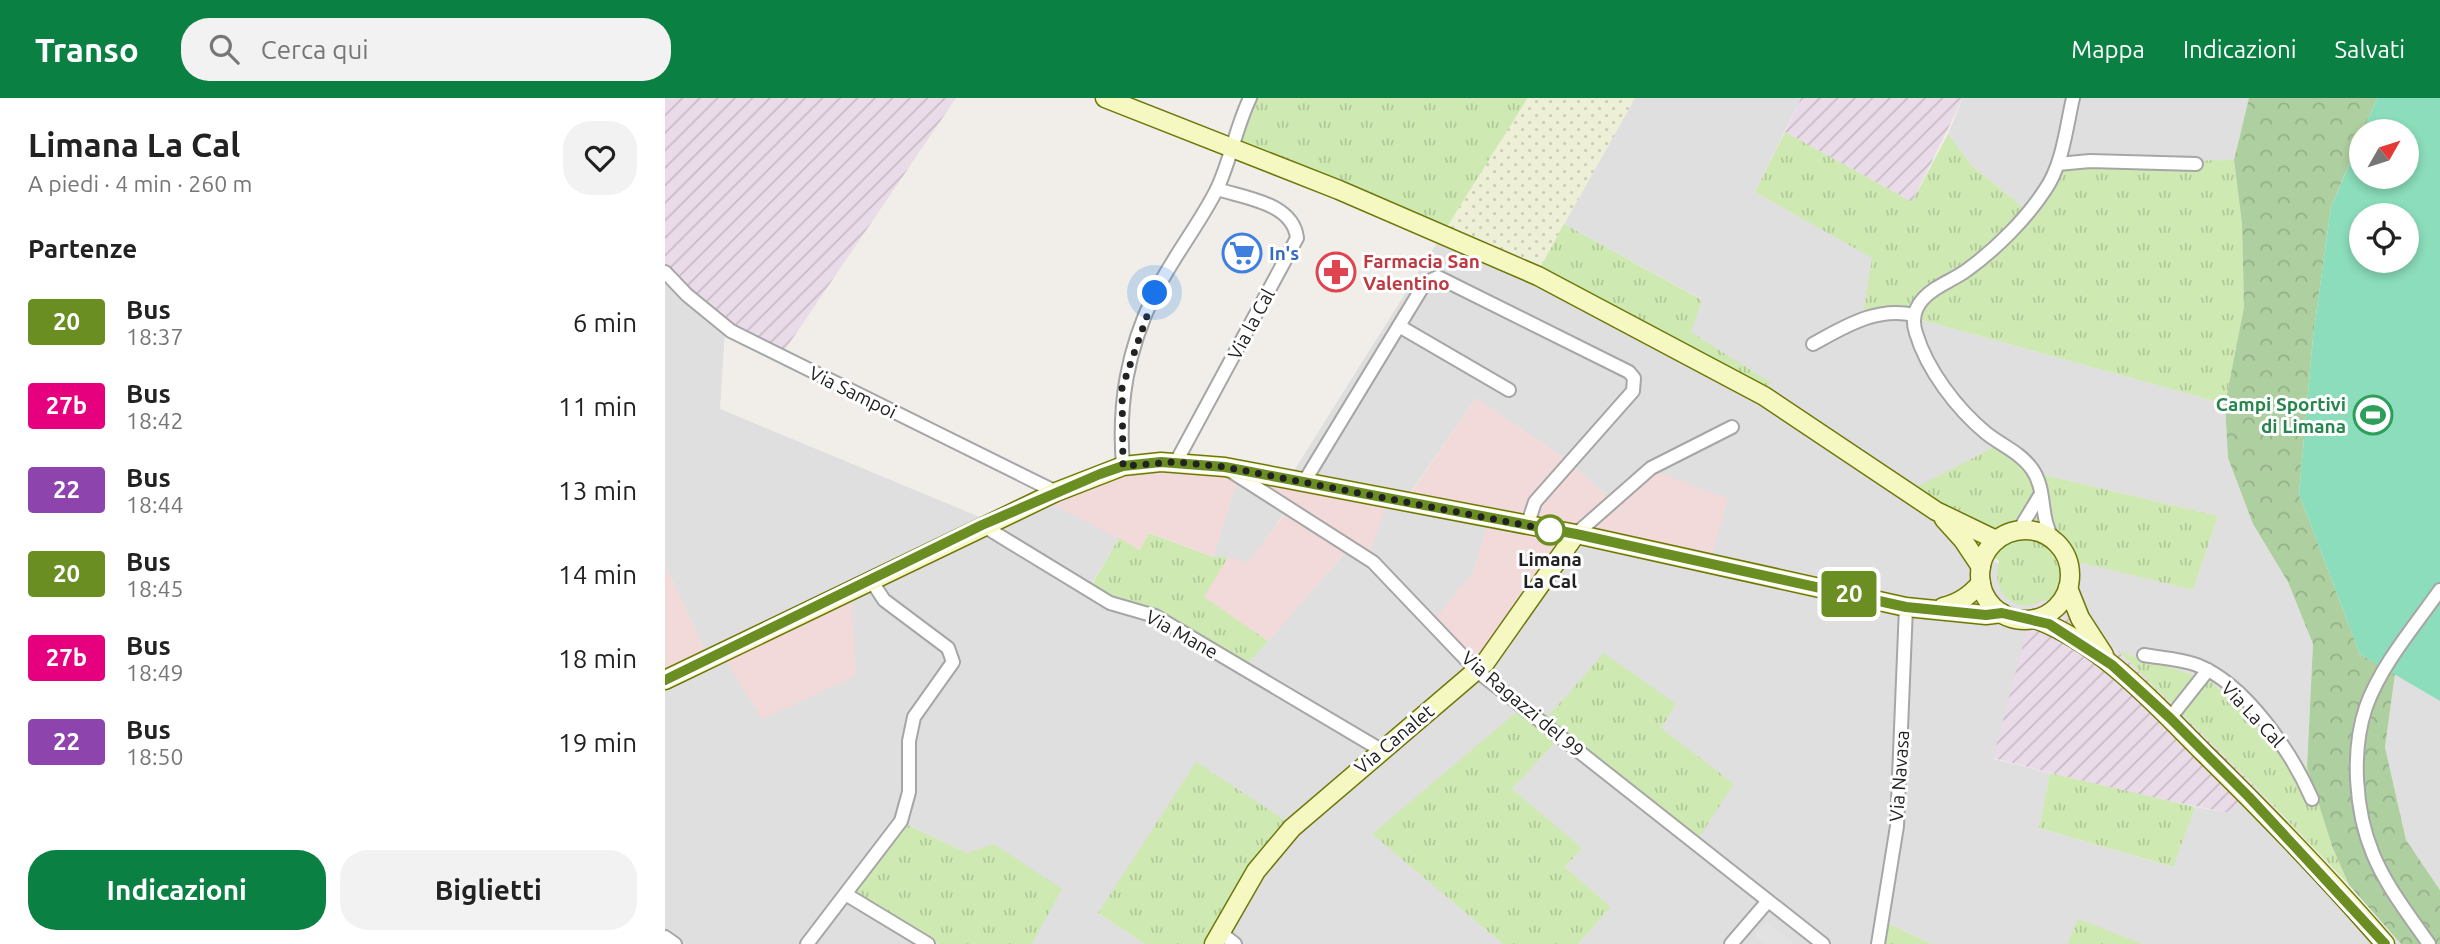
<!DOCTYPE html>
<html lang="it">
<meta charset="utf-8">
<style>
:root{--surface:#fff;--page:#f2f2f2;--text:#222;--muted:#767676;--accent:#0b8043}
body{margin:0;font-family:Ubuntu,sans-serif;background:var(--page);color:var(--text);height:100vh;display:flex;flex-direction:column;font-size:26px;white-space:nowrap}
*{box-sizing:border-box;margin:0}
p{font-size:23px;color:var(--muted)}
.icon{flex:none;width:38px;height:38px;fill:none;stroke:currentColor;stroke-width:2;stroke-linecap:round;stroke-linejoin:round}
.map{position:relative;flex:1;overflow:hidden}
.side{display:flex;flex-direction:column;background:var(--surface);width:665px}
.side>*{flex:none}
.badge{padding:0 14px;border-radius:5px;font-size:24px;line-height:46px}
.needle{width:46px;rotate:51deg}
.controls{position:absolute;left:1684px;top:21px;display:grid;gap:14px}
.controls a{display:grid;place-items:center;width:70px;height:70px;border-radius:50%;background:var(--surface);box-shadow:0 4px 10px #0003;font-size:35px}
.you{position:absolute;width:35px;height:35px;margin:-18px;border:5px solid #fff;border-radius:50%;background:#1a73e8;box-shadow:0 0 0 10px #1a73e833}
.map>.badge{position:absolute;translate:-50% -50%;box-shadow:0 0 0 4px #fff}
h2{padding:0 28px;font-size:26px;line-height:63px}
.round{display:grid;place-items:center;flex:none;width:74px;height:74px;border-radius:28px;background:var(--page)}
.head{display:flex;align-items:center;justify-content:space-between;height:119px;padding:0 28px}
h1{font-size:33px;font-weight:700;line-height:52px}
.cta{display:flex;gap:14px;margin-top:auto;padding:14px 28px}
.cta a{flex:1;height:80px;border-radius:28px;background:var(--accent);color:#fff;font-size:28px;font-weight:700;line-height:80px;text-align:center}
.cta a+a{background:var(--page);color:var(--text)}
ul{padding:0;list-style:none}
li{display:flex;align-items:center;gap:21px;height:84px;padding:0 28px}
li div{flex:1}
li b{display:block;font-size:26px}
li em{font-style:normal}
li .badge{min-width:77px;font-weight:700;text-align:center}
header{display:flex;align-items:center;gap:42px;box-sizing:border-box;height:98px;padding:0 35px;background:var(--accent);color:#fff}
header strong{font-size:33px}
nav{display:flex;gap:38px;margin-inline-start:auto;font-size:24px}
.search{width:490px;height:63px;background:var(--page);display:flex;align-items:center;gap:18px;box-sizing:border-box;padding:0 24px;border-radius:28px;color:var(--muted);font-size:26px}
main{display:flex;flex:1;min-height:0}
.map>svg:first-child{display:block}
.residential{fill:#e0dfdf;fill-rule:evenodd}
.commercial{fill:#f1dad9}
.industrial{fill:url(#industrial-furrows)}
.farmland{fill:url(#farmland-dots)}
.grass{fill:url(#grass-tufts)}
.forest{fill:url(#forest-crowns)}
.pitch{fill:#8bddbb;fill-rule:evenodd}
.parking{fill:#e2e2e2}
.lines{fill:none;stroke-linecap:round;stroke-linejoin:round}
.street-casing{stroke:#a6a6a6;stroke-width:16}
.secondary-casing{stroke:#6e7809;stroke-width:21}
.street{stroke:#fff;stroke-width:12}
.secondary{stroke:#f6f8c1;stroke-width:18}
.line-casing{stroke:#fff;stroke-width:16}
.line{stroke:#6b8e23;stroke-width:10}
.walk{stroke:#222;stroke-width:7;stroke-dasharray:0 12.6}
.stop-dot{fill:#fff;stroke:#6b8e23;stroke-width:3.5}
.labels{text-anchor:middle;stroke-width:6;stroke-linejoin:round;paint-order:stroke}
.shop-label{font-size:19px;font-weight:bold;fill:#366cbe;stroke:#fff;text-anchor:start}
.health-label{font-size:19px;font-weight:bold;fill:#be3a42;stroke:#fff;text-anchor:start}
.street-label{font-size:19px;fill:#222;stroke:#fff}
.leisure-label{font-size:19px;font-weight:bold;fill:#27864d;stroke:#fff;text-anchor:end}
.stop-label{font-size:19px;font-weight:bold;fill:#222;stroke:#fff}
</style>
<header>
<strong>Transo</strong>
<div class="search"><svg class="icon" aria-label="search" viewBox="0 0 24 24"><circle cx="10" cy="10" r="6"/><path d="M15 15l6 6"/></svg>Cerca qui</div>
<nav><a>Mappa</a><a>Indicazioni</a><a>Salvati</a></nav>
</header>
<main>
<section class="side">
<div class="head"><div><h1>Limana La Cal</h1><p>A piedi · 4 min · 260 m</p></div><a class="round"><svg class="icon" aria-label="heart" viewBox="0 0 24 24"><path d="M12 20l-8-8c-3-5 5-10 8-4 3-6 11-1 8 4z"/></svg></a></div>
<h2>Partenze</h2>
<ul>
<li><span class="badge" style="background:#6b8e23;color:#fff">20</span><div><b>Bus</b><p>18:37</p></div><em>6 min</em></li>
<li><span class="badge" style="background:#e6007e;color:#fff">27b</span><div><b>Bus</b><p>18:42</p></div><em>11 min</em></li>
<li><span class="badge" style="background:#8e44ad;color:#fff">22</span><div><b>Bus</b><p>18:44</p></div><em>13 min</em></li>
<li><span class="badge" style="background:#6b8e23;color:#fff">20</span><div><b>Bus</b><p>18:45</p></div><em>14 min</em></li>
<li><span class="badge" style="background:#e6007e;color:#fff">27b</span><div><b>Bus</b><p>18:49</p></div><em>18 min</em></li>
<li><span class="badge" style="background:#8e44ad;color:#fff">22</span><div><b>Bus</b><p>18:50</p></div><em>19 min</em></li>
</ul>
<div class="cta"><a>Indicazioni</a><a>Biglietti</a></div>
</section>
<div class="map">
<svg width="1775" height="846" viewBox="0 0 1775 846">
<defs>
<pattern id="industrial-furrows" width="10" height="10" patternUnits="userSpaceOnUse" patternTransform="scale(1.75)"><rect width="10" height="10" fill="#eadbe8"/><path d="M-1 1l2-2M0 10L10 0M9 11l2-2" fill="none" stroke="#c8bcc7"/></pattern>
<pattern id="farmland-dots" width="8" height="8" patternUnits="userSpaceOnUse" patternTransform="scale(1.75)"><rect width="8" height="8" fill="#edefd6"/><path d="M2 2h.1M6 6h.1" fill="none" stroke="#cbcdb7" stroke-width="1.8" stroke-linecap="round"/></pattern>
<pattern id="grass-tufts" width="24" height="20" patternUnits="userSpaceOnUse" patternTransform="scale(1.75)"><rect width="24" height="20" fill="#cee9b2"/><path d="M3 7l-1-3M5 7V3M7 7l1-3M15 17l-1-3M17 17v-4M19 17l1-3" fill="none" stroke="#b1c899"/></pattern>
<pattern id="forest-crowns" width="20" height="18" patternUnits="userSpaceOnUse" patternTransform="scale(1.75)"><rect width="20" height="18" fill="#aecf9f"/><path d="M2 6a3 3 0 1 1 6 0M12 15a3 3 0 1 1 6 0" fill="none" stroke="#95b189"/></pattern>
</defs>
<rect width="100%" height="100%" fill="#f1eee9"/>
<!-- residential -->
<g class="residential">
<path d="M970,0H1136L1090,94L1208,160L1246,219L1560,306L1563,360L1588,426L1623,484L1648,546L1642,669L1544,582L1453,553L1397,516L1409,462L1528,492L1553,418L1379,377L1333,347L1240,397L1372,494L1329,661L1385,675L1374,730L1507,769L1530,709L1565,715L1589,687L1736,846H1478L1414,822L1402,846H1267L1220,824L1216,846H913L946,809L900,769L916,750L847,691L897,636L996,630L1010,605L880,622L708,736L838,846H549L433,815L480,846H367L396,791L302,755L232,722L189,795L274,846H0V578L43,559L0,467V177L60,232L55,311L322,422L378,401L454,440L426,487L580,569L685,449L625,379L775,140L1105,285L1026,234L1036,201L899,126ZM811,300L902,362L945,402L1063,401L915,435L769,523L808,474L826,418L741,401Z"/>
<path d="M1298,0H1584L1569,62L1388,64L1381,84L1360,111L1307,68L1283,36Z"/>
<path d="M573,380L588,396L619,416L583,466L563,459H548Z"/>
<path d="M1730,576L1775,603V792L1741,742L1720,649Z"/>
</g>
<!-- commercial -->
<g class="commercial">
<path d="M811,300L902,362L945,401L988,372L1063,401L1046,462L915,435L818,573L768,523L808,474L825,418L741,402Z"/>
<path d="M505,362L725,398L703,460L684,450L603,543L538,499L563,459L583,465L619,417L588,396L573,381L548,459L485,435L475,452L378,401Z"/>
<path d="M0,467L43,559L0,578Z"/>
<path d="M186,487L191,578L97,621L55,553Z"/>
</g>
<!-- industrial -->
<g class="industrial">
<path d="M0,0H291L115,259L60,232L0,177Z"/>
<path d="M1136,0H1298L1247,104L1120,34Z"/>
<path d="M1372,494L1397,516L1453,553L1589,687L1565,715L1465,695L1328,660Z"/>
</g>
<!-- farmland -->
<path class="farmland" d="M861,0H970L868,182L775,140Z"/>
<!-- grass -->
<g class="grass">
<path d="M583,0H861L862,1L775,140L562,52Z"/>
<path d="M1120,34L1247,104L1283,36L1307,68L1360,111L1381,84L1387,64L1569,62L1577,126L1579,209L1560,306L1246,219L1227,216L1197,225L1207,160L1090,94Z"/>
<path d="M899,126L1037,202L1026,234L1106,285L1096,293L868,183Z"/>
<path d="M1333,347L1379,377L1553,418L1528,492L1409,463L1397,516L1380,501C1351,520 1324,493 1334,463L1239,396Z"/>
<path d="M484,435L548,459H563L539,499L603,543L580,569L426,488L454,440L475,452Z"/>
<path d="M1453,553L1544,582L1642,669L1667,748L1684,787L1589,687Z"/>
<path d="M939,555L1011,606L996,630L1069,686L1031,744L897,637L847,691L917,750L900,769L946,809L913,846H838L707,736L860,607L880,622Z"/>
<path d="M531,664L624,725L549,846H480L433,815Z"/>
<path d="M1385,675L1530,709L1508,769L1374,730Z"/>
<path d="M232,722L302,755L329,746L397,791L367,846H274L188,795Z"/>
<path d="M1413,821L1478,846H1402Z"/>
<path d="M1220,824L1267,846H1216Z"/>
</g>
<!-- forest -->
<path class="forest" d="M1584,0H1712L1666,109L1648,239L1634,396L1695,556L1730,576L1720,649L1741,742L1775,792V846H1736L1684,787L1667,748L1642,669L1648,546L1623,484L1588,426L1563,360L1560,306L1579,209L1577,126L1569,62Z"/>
<!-- pitch -->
<path class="pitch" d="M1712,0H1775V603L1695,556L1634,396L1648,239L1666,109L1696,39V79H1741V33H1698ZM1696,117H1741V163H1696Z"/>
<!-- parking -->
<path class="parking" d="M1102,823L1130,846H1099L1089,838Z"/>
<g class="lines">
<defs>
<g id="street">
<path d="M1393,66L1425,63L1531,66"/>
<path d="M0,174L22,197L66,233L391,394"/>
<path d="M734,228L844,292"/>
<path d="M1148,246C1179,229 1212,208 1249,217"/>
<path d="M511,364L632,140C628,105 580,100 552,91"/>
<path d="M458,368C453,306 462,253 489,197C507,160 534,127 552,91C566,61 571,29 585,0"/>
<path d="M564,372L708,464L812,573L1158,846"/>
<path d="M639,384L760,185L773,179L964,274L969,280L968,293L870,404L862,428"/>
<path d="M317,427L445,505L490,518L716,652"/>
<path d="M1354,432L1374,399"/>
<path d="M911,436L986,370L1067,329"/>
<path d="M1388,441C1374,419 1382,392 1367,371C1356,355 1336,347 1321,335C1292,311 1262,272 1251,235C1247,223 1249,211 1258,201C1269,188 1289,182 1302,172C1331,151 1361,121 1380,92C1398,66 1401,30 1408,0"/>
<path d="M1479,557C1496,560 1516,561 1532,567C1581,586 1627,655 1647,701"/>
<path d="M1505,620L1543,572"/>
<path d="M182,797L263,846"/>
<path d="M555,834L570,846"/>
<path d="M0,839L10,846"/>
<path d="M142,846L236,723L244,694V643L249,619L288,564L283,550L219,502L206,482"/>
<path d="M1066,846L1103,803"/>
<path d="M1213,846L1232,728L1241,509"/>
<path d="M1764,846C1744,817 1721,788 1708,756C1690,713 1686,653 1701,609C1716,567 1749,529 1775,492"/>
</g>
<g id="secondary">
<path d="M440,0L674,92L873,178L1099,298L1271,413L1331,442"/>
<path d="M1279,421L1298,442L1316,469"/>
<circle cx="1360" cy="477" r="45"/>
<path d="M1403,490L1415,520L1439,557"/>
<path d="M1278,509C1295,505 1305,497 1316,485"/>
<path d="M1370,521C1437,546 1490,606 1540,656C1602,717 1663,780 1720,846"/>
<path d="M0,582L391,394L458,368L496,364L560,369L911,436L1241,509L1321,517L1337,515"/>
<path d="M549,846L591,773L627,730L820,565L911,436"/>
</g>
</defs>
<!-- street casing -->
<use href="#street" class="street-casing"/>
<!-- secondary casing -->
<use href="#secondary" class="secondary-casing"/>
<!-- street -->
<use href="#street" class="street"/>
<!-- secondary -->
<use href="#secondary" class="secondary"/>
</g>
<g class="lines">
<defs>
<path id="line" d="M0,582L317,427L435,376L458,368L496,364L560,369L911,436L1241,509L1321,517L1337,515L1384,526L1447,567L1505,620L1584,699L1720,846"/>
</defs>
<!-- line casing -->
<use href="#line" class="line-casing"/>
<!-- line -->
<use href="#line" class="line"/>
<!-- walk -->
<path class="walk" d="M490,195L457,290L458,368L511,364L560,369L885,432"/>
</g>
<!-- icons -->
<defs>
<symbol id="supermarket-ring" viewBox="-11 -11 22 22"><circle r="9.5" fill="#fff" stroke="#3f7fe0" stroke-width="1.5"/><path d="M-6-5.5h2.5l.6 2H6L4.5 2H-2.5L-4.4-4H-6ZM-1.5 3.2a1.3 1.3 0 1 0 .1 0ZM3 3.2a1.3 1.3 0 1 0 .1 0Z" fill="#3f7fe0"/></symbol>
<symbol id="pharmacy-ring" viewBox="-11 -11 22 22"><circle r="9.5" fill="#fff" stroke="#e0444e" stroke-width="1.5"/><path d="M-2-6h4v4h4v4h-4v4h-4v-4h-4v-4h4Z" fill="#e0444e"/></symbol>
<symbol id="stadium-ring" viewBox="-11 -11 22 22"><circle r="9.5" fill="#fff" stroke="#2e9e5b" stroke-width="1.5"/><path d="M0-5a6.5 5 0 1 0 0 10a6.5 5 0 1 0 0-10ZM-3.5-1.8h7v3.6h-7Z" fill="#2e9e5b"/></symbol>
</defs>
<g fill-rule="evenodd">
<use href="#supermarket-ring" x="555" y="133" width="44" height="44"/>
<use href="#pharmacy-ring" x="649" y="152" width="44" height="44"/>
<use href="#stadium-ring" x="1686" y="295" width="44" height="44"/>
</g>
<!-- markers -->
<circle class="stop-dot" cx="885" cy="432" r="14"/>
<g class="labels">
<!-- shop labels -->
<g class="shop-label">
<text x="604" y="162">In's</text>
</g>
<!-- health labels -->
<g class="health-label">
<text x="698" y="170">Farmacia San<tspan x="698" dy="22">Valentino</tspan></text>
</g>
<!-- street labels -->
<g class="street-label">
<text transform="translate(586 226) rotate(-62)" y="7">Via la Cal</text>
<text transform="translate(188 294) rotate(26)" y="7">Via Sampoi</text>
<text transform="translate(517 536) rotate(29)" y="7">Via Mane</text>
<text transform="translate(858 606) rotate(40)" y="7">Via Ragazzi del 99</text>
<text transform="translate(1588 616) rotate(47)" y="7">Via La Cal</text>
<text transform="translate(729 641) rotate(-40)" y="7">Via Canalet</text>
<text transform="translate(1234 678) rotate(-86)" y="7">Via Navasa</text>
</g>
<!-- leisure labels -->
<g class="leisure-label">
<text x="1681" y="313">Campi Sportivi<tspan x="1681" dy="22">di Limana</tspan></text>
</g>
<!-- stop labels -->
<g class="stop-label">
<text x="885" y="468">Limana<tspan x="885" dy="22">La Cal</tspan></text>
</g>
</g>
</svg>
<div class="controls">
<a><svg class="needle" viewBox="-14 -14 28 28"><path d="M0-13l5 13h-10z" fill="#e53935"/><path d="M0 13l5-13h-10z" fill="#767676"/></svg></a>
<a><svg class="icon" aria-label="locate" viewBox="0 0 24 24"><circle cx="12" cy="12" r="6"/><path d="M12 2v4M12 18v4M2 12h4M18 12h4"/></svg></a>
</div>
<div class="you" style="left:490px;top:195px"></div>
<b class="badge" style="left:1184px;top:496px;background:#6b8e23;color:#fff">20</b>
</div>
</main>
